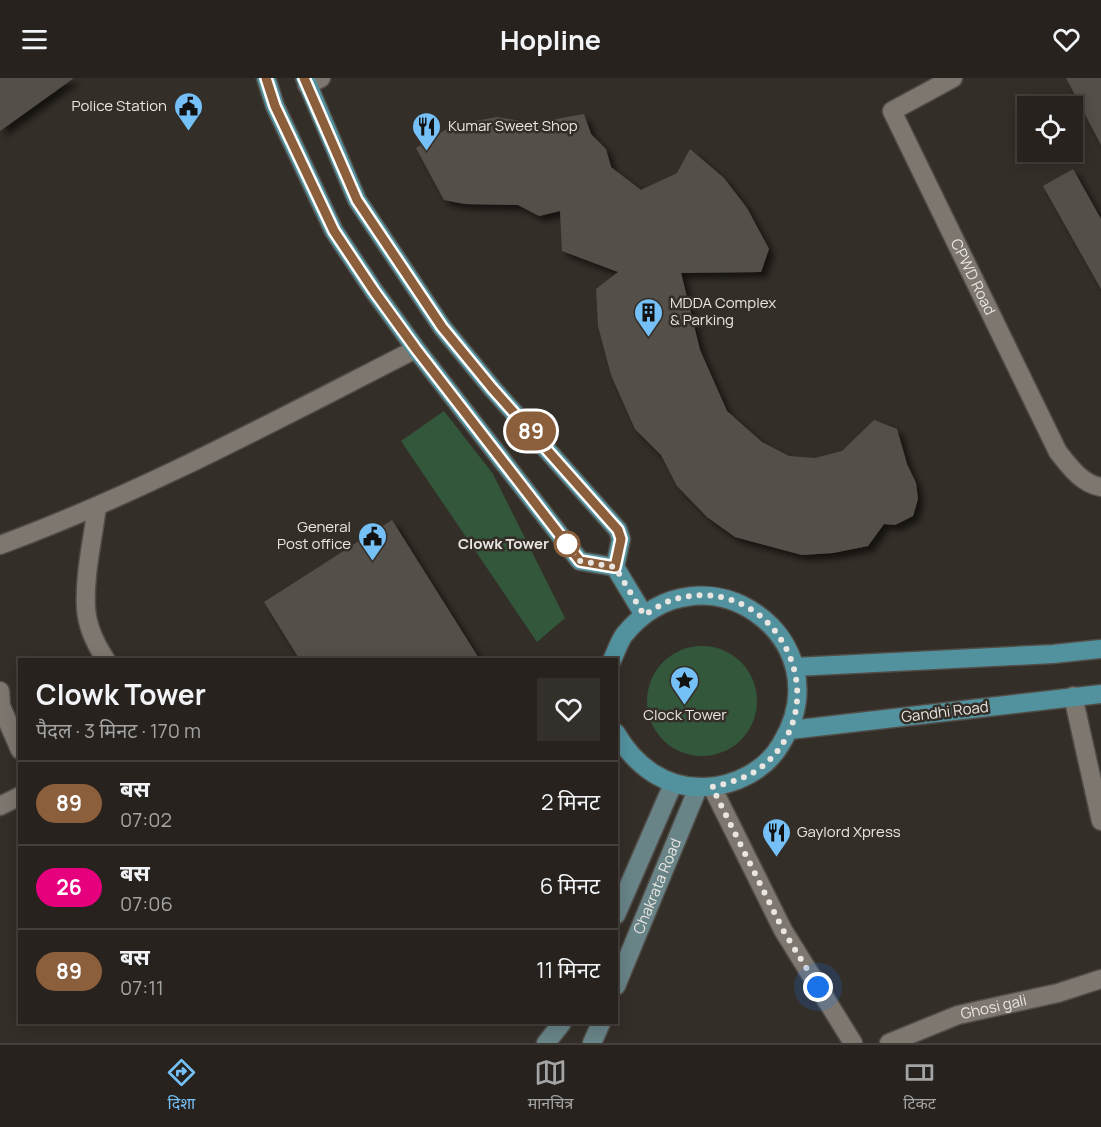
<!DOCTYPE html>
<html lang="hi">
<meta charset="utf-8">
<style>
:root{--surface:#27221e;--page:#332f2b;--text:#f1f3f6;--muted:#a4a4a4;--line:#433f3c;--accent:#75c0f6}
body{margin:0;font-family:Manrope,"Noto Sans Devanagari",sans-serif;background:var(--page);color:var(--text);height:100vh;display:flex;flex-direction:column;font-size:22px;white-space:nowrap}
*{box-sizing:border-box;margin:0}
p{font-size:20px;color:var(--muted)}
.icon{flex:none;width:33px;height:33px;fill:none;stroke:currentColor;stroke-width:2;stroke-linecap:round;stroke-linejoin:round}
.map{position:relative;flex:1;overflow:hidden}
.side{position:absolute;left:18px;top:580px;width:600px;height:366px;display:flex;flex-direction:column;background:var(--surface);border-radius:0px;box-shadow:0 3px 15px #0003,0 0 0 2px var(--line)}
.side>*{flex:none}
.badge{padding:0 12px;border-radius:20px;font-size:21px;line-height:39px}
.fabs{position:absolute;left:1017px;top:18px;display:grid;gap:12px}
.fabs a{display:grid;place-items:center;width:66px;height:66px;border-radius:0px;background:var(--surface);box-shadow:0 3px 15px #0003,0 0 0 2px var(--line);font-size:30px}
.you{position:absolute;width:30px;height:30px;margin:-15px;border:4px solid #fff;border-radius:50%;background:#1a73e8;box-shadow:0 0 0 9px #1a73e833}
.map>.badge{position:absolute;translate:-50% -50%;box-shadow:0 0 0 3px #fff}
.round{display:grid;place-items:center;flex:none;width:63px;height:63px;border-radius:0px;background:var(--page)}
.headline{display:flex;align-items:center;justify-content:space-between;height:102px;padding:0 18px}
h1{font-size:28px;font-weight:700;line-height:45px}
ul{padding:0;list-style:none}
li{display:flex;align-items:center;gap:18px;height:84px;padding:0 18px;border-top:2px solid var(--line)}
li div{flex:1}
li b{display:block;font-size:22px}
li em{font-style:normal}
li .badge{min-width:66px;font-weight:700;text-align:center}
header{display:flex;justify-content:space-between;align-items:center;height:78px;padding:0 18px;background:var(--surface);font-size:27px;font-weight:700}
.menu{display:flex;justify-content:space-around;align-items:center;height:84px;border-top:2px solid var(--line);background:var(--surface);font-size:16px;color:var(--muted)}
.menu a{display:grid;justify-items:center;gap:3px}
.menu .active{color:var(--accent)}
.map>svg:first-child{display:block}
.green{fill:#33573b}
.building{fill:#554f48;filter:url(#shadow)}
.lines{fill:none;stroke-linecap:round;stroke-linejoin:round}
.street-casing{stroke:#514c47;stroke-width:21}
.secondary-casing{stroke:#514c47;stroke-width:21}
.primary-casing{stroke:#514c47;stroke-width:21}
.street{stroke:#7e776f;stroke-width:18}
.secondary{stroke:#688487;stroke-width:18}
.primary{stroke:#52929f;stroke-width:18}
.line-casing{stroke:#fff;stroke-width:14}
.line{stroke:#8b5e3c;stroke-width:9}
.walk{stroke:#e9e5e1;stroke-width:6;stroke-dasharray:0 10.8}
.stop-dot{fill:#fff;stroke:#8b5e3c;stroke-width:3}
.labels{text-anchor:middle;stroke-width:5;stroke-linejoin:round;paint-order:stroke}
.poi-label{font-size:15px;fill:#e9e5e1;stroke:#342e28;text-anchor:start}
.street-label{font-size:15px;fill:#e9e5e1;stroke:#342e28}
.stop-label{font-size:15px;font-weight:bold;fill:#e9e5e1;stroke:#342e28;text-anchor:end}
</style>
<header><svg class="icon" aria-label="menu" viewBox="0 0 24 24"><path d="M4 6h16M4 12h16M4 18h16"/></svg>Hopline<svg class="icon" aria-label="heart" viewBox="0 0 24 24"><path d="M12 20l-8-8c-3-5 5-10 8-4 3-6 11-1 8 4z"/></svg></header>
<div class="map">
<svg width="1101" height="965" viewBox="0 0 1101 965">
<defs>
<filter id="shadow"><feDropShadow dx="5.5" dy="5.5" stdDeviation="3" flood-color="#0009"/></filter>
</defs>
<rect width="100%" height="100%" fill="#342e28"/>
<!-- green -->
<g class="green">
<path d="M444,333L493,396L565,540L537,564L401,363Z"/>
<circle cx="702" cy="623" r="55"/>
</g>
<!-- building -->
<g class="building">
<path d="M0,0H74L0,53Z"/>
<path d="M1066,0H1101V67Z"/>
<path d="M584,36L591,56L606,71L611,89L641,112L677,95L690,71L724,100L747,130L769,171L761,194L681,195L700,272L727,333L762,364L789,378L815,380L842,373L874,342L897,351L907,386L916,405L918,421L913,438L895,447L884,446L868,468L833,475L802,477L735,459L707,439L677,408L661,377L635,351L611,297L598,248L596,211L618,194L562,173L560,133L539,138L518,127L465,126L444,122L416,70L453,47L497,39L534,45Z"/>
<path d="M1073,91L1101,141V211L1043,108Z"/>
<path d="M392,442L480,582H300L264,524Z"/>
</g>
<g class="lines">
<defs>
<g id="street">
<path id="s1" d="M953,0L892,33L1058,374C1069,388 1082,406 1101,409"/>
<path d="M307,7L321,0"/>
<path d="M97,428C93,461 84,497 86,530C87,548 96,567 106,582"/>
<path d="M0,467C144,414 280,340 416,271"/>
<path d="M0,613L1,628L20,672"/>
<path d="M1073,618L1101,743"/>
<path d="M712,709L783,852L853,965"/>
<path d="M0,728L20,718"/>
<path id="s2" d="M889,965L958,937L1058,915L1101,901"/>
</g>
<g id="secondary">
<path d="M616,837L673,706"/>
<path id="s3" d="M616,908L698,710"/>
<path d="M546,965L562,945"/>
<path d="M592,965L601,945"/>
</g>
<g id="primary">
<path d="M266,0L275,28L334,153L374,213L416,271L580,483L615,489"/>
<path d="M305,0L357,122L442,249L492,310L618,452L621,461L615,489L644,537"/>
<path d="M612,582C616,574 619,564 624,557C702,460 846,560 781,666C766,692 735,708 705,709C666,711 635,688 616,655"/>
<path d="M795,589L1053,576L1101,571"/>
<path d="M790,652L1101,616"/>
</g>
</defs>
<!-- street casing -->
<use href="#street" class="street-casing"/>
<!-- secondary casing -->
<use href="#secondary" class="secondary-casing"/>
<!-- primary casing -->
<use href="#primary" class="primary-casing"/>
<!-- street -->
<use href="#street" class="street"/>
<!-- secondary -->
<use href="#secondary" class="secondary"/>
<!-- primary -->
<use href="#primary" class="primary"/>
</g>
<g class="lines">
<defs>
<path id="line" d="M266,0L275,28L334,153L374,213L416,271L580,483L615,489L621,461L618,452L492,310L442,249L357,122L304,0"/>
</defs>
<!-- line casing -->
<use href="#line" class="line-casing"/>
<!-- line -->
<use href="#line" class="line"/>
<!-- walk -->
<path class="walk" d="M567,466L580,483L615,489L644,537C653,532 663,525 672,522C775,490 844,626 759,691C745,701 728,705 712,709L783,852L818,909"/>
</g>
<!-- icons -->
<defs>
<symbol id="civic-pin" viewBox="-11 -11 22 30"><path d="M0 17L-7.5 6A9.5 9.5 0 1 1 7.5 6Z" fill="#75c0f6" stroke="#342e28"/><path d="M-.6-6.5H3V-4.5H.6V-3L4-1V1h2V6H-6V1h2V-1L-.6-3ZM-1.2 2.5V6h2.4V2.5Z" fill="#111"/></symbol>
<symbol id="restaurant-pin" viewBox="-11 -11 22 30"><path d="M0 17L-7.5 6A9.5 9.5 0 1 1 7.5 6Z" fill="#75c0f6" stroke="#342e28"/><path d="M-5-6h1v4h1v-4h1v4h1v-4h1v5L-1.5 .5V6h-2V.5L-5-1ZM5-6V6H3V1.5H1.5Q1.5-4 5-6Z" fill="#111"/></symbol>
<symbol id="building-pin" viewBox="-11 -11 22 30"><path d="M0 17L-7.5 6A9.5 9.5 0 1 1 7.5 6Z" fill="#75c0f6" stroke="#342e28"/><path d="M-4-6H4V6H1V3H-1V6H-4ZM-2.5-4.3h1.7v1.8h-1.7ZM.8-4.3h1.7v1.8H.8ZM-2.5-1h1.7V.8h-1.7ZM.8-1h1.7V.8H.8Z" fill="#111"/></symbol>
<symbol id="sight-pin" viewBox="-11 -11 22 30"><path d="M0 17L-7.5 6A9.5 9.5 0 1 1 7.5 6Z" fill="#75c0f6" stroke="#342e28"/><path d="M0-6L1.8-2.2L6-1.7L2.9 1.2L3.7 5.4L0 3.3L-3.7 5.4L-2.9 1.2L-6-1.7L-1.8-2.2Z" fill="#111"/></symbol>
</defs>
<g fill-rule="evenodd">
<use href="#civic-pin" x="172" y="12" width="33" height="45"/>
<use href="#restaurant-pin" x="410" y="32" width="33" height="45"/>
<use href="#building-pin" x="632" y="218" width="33" height="45"/>
<use href="#civic-pin" x="356" y="442" width="33" height="45"/>
<use href="#sight-pin" x="668" y="586" width="33" height="45"/>
<use href="#restaurant-pin" x="760" y="738" width="33" height="45"/>
</g>
<!-- markers -->
<circle class="stop-dot" cx="567" cy="466" r="12"/>
<g class="labels">
<!-- poi labels -->
<g class="poi-label">
<text x="167" y="33" text-anchor="end">Police Station</text>
<text x="448" y="53">Kumar Sweet Shop</text>
<text x="670" y="230">MDDA Complex<tspan x="670" dy="17">&amp; Parking</tspan></text>
<text x="351" y="454" text-anchor="end">General<tspan x="351" dy="17">Post office</tspan></text>
<text x="685" y="642" text-anchor="middle">Clock Tower</text>
<text x="797" y="759">Gaylord Xpress</text>
</g>
<!-- street labels -->
<g class="street-label">
<text dy="5" stroke="none"><textPath href="#s1" startOffset="254">CPWD Road</textPath></text>
<text transform="translate(945 634) rotate(-7)" y="5">Gandhi Road</text>
<text dy="5" stroke="none"><textPath href="#s3" startOffset="108">Chakrata Road</textPath></text>
<text dy="5" stroke="none"><textPath href="#s2" startOffset="111">Ghosi gali</textPath></text>
</g>
<!-- stop labels -->
<g class="stop-label">
<text x="549" y="471">Clowk Tower</text>
</g>
</g>
</svg>
<div class="fabs">
<a><svg class="icon" aria-label="locate" viewBox="0 0 24 24"><circle cx="12" cy="12" r="6"/><path d="M12 2v4M12 18v4M2 12h4M18 12h4"/></svg></a>
</div>
<div class="you" style="left:818px;top:909px"></div>
<b class="badge" style="left:531px;top:353px;background:#8b5e3c;color:#fff">89</b>
<section class="side">
<div class="headline"><div><h1>Clowk Tower</h1><p>पैदल · 3 मिनट · 170 m</p></div><a class="round"><svg class="icon" aria-label="heart" viewBox="0 0 24 24"><path d="M12 20l-8-8c-3-5 5-10 8-4 3-6 11-1 8 4z"/></svg></a></div>
<ul>
<li><span class="badge" style="background:#8b5e3c;color:#fff">89</span><div><b>बस</b><p>07:02</p></div><em>2 मिनट</em></li>
<li><span class="badge" style="background:#e6007e;color:#fff">26</span><div><b>बस</b><p>07:06</p></div><em>6 मिनट</em></li>
<li><span class="badge" style="background:#8b5e3c;color:#fff">89</span><div><b>बस</b><p>07:11</p></div><em>11 मिनट</em></li>
</ul>
</section>
</div>
<nav class="menu">
<a class="active"><svg class="icon" aria-label="directions" viewBox="0 0 24 24"><path d="M12 3l9 9-9 9-9-9zM9 14v-3h6M13 9l2 2-2 2"/></svg>दिशा</a>
<a><svg class="icon" aria-label="map" viewBox="0 0 24 24"><path d="M3 6l6-2 6 2 6-2v14l-6 2-6-2-6 2zM9 4v14M15 6v14"/></svg>मानचित्र</a>
<a><svg class="icon" aria-label="tickets" viewBox="0 0 24 24"><path d="M3 7h18v10H3zM15 7v10"/></svg>टिकट</a>
</nav>
